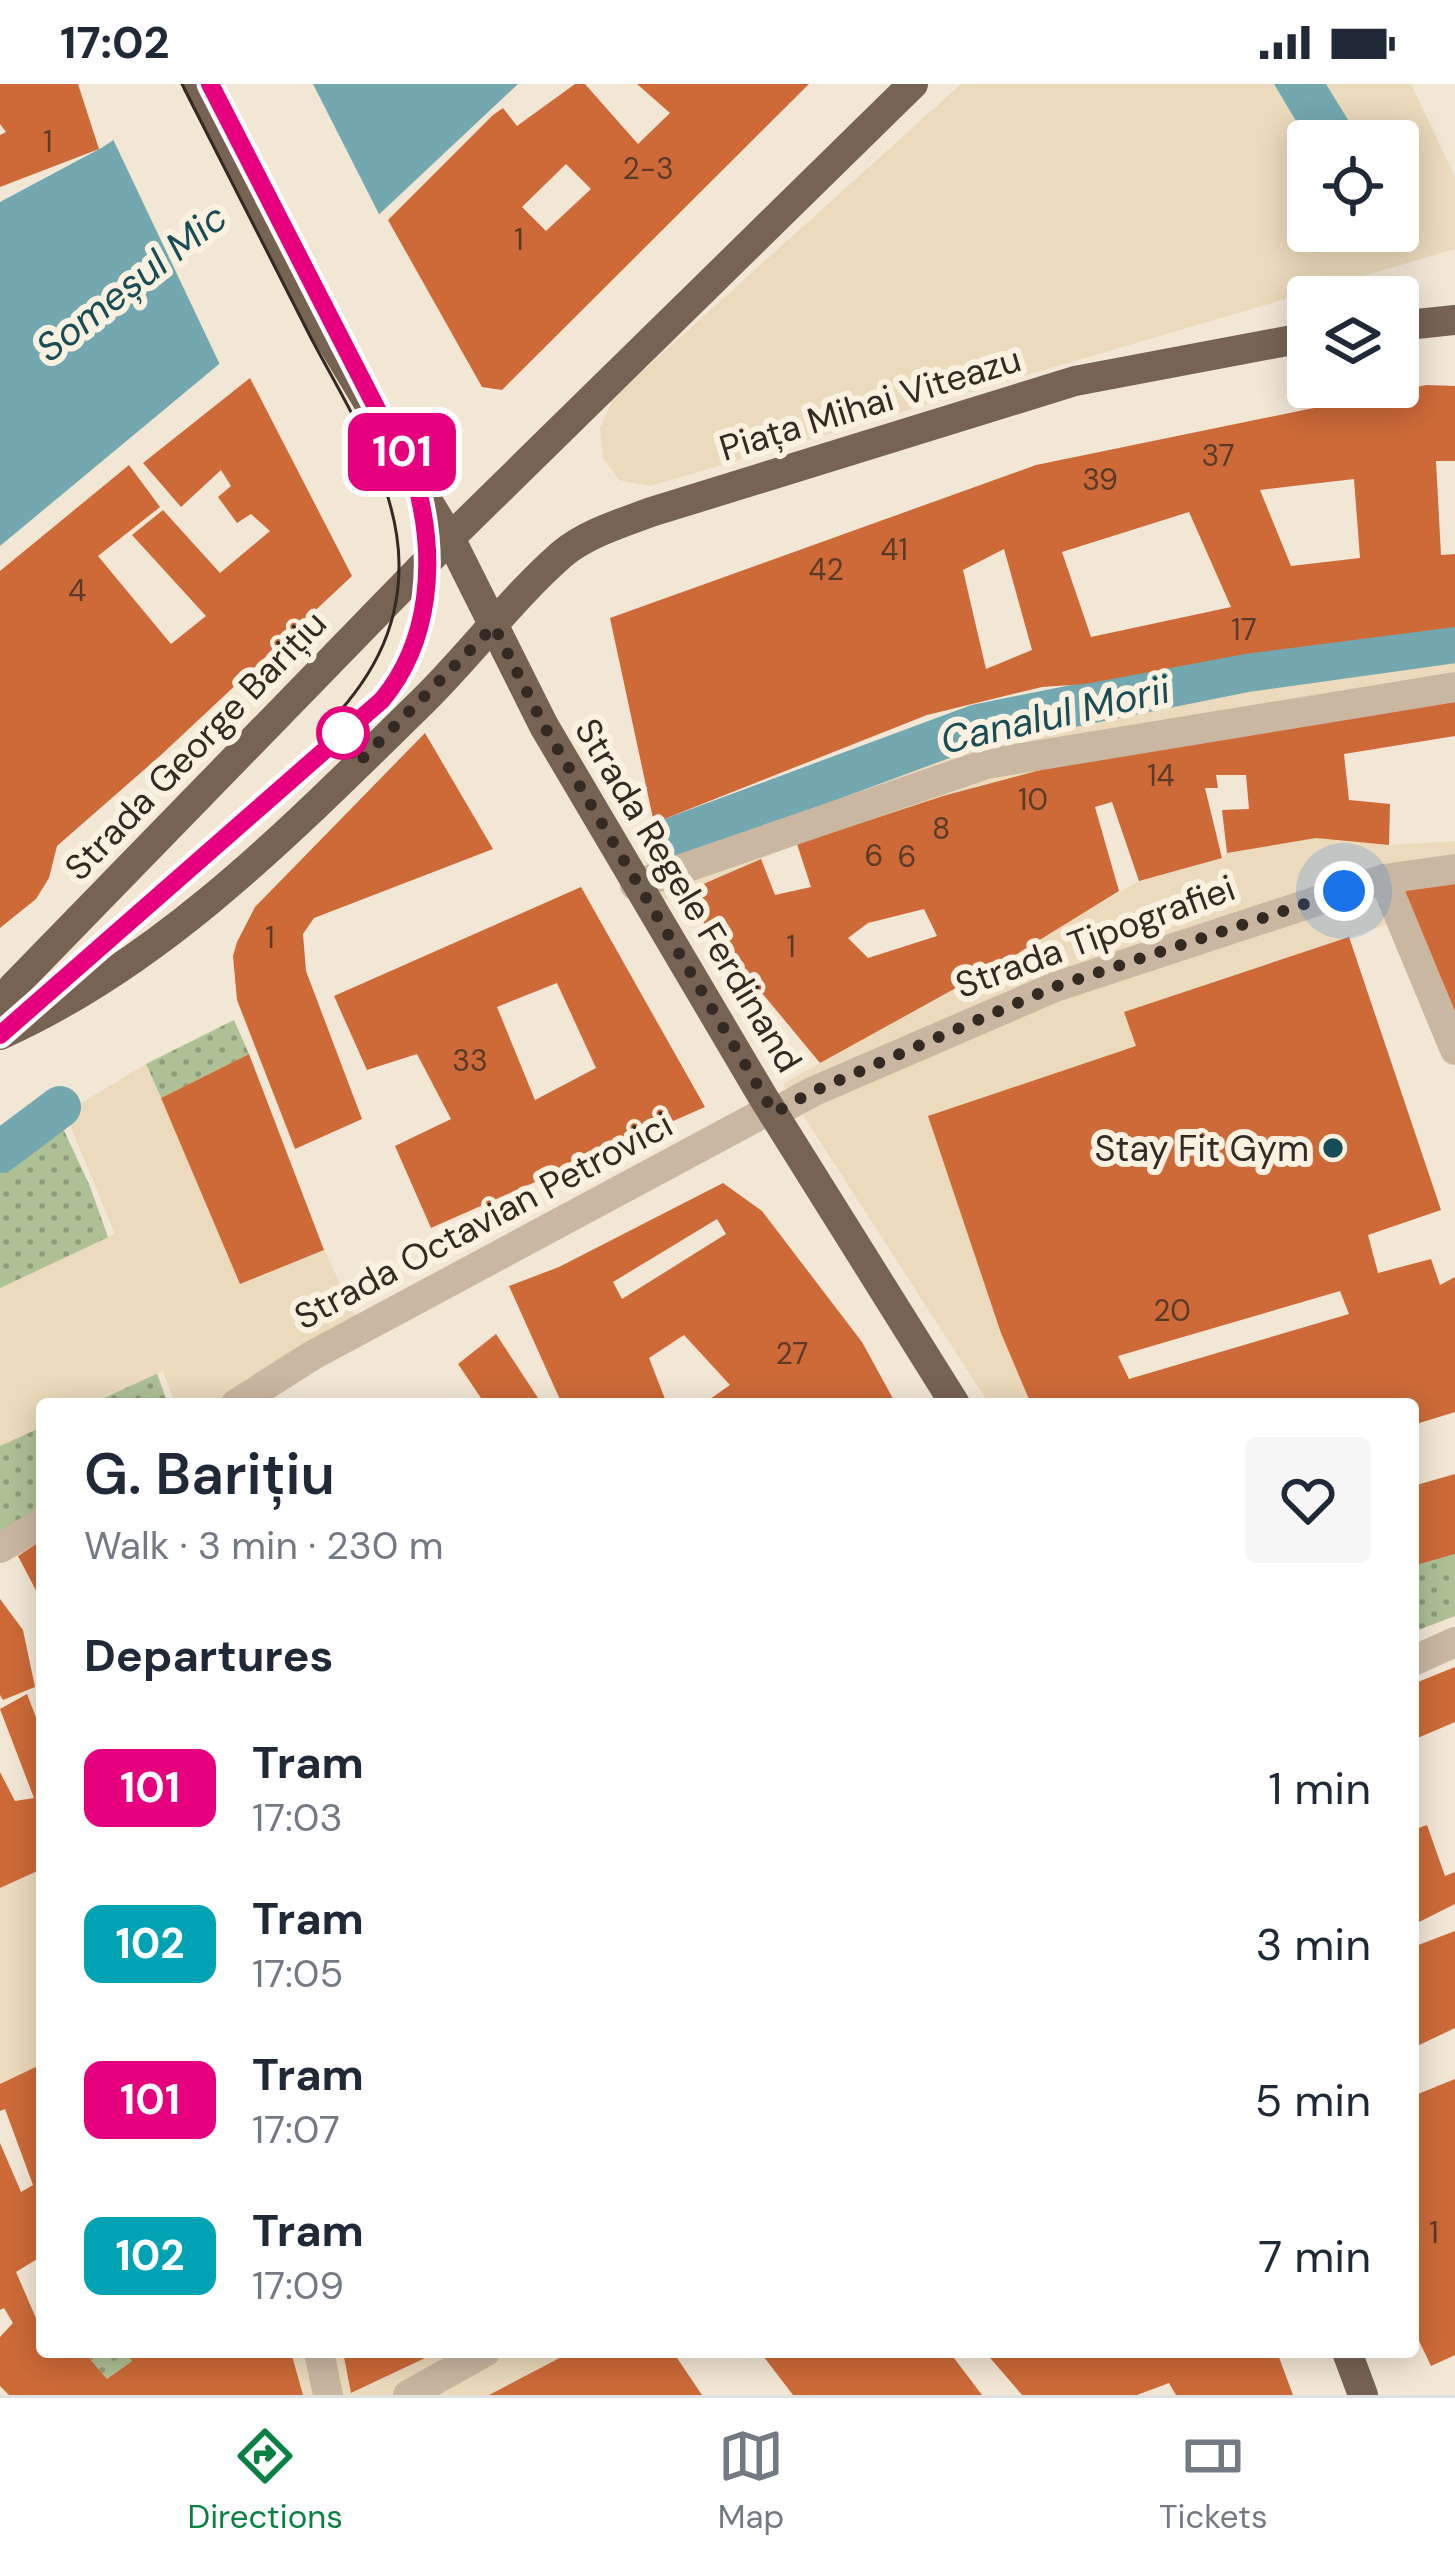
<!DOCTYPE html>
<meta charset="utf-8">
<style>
:root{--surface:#fff;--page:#f6f6f7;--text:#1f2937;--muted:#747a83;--line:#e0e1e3;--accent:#0b8043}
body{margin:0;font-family:"DM Sans",sans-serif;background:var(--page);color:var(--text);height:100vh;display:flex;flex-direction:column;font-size:45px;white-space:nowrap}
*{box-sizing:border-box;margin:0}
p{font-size:39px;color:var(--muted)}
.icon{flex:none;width:66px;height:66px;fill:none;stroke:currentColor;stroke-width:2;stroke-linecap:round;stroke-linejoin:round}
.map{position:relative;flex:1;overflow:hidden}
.panel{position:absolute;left:36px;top:1314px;width:1383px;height:960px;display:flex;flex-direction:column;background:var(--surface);border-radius:12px;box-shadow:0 6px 30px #0003}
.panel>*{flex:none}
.badge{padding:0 24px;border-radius:18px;font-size:42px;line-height:78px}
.tools{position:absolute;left:1287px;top:36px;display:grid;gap:24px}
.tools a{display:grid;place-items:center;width:132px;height:132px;border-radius:12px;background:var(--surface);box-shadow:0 6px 30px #0003;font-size:60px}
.you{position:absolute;width:60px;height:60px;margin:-30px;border:9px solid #fff;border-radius:50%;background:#1a73e8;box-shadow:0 0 0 18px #1a73e833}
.map>.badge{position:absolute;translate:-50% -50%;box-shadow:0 0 0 6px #fff}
h2{padding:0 48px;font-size:45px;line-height:108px}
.round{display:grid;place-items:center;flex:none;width:126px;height:126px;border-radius:12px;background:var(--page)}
.summary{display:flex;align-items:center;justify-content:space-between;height:204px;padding:0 48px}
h1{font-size:57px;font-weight:600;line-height:90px}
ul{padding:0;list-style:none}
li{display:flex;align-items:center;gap:36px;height:156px;padding:0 48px}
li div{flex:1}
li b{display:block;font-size:45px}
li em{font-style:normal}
li .badge{min-width:132px;font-weight:700;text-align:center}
.status{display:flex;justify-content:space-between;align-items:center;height:84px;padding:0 60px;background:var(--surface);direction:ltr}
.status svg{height:33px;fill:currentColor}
.menu{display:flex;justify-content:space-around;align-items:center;height:168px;border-top:3px solid var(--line);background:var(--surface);font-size:33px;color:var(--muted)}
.menu a{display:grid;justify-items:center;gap:6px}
.menu .selected{color:var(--accent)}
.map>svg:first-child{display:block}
.grass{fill:url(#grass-dots)}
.plaza{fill:#ebdabb;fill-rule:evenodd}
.water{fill:#73a8b0}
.pier{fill:#f2e7d5}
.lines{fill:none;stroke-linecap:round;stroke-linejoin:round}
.canal{stroke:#73a8b0;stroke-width:42}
.building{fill:#cd6a38;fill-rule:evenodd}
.minor{stroke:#cab7a1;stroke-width:30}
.major{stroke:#776354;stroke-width:30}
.tram{stroke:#342a24;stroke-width:3}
.line-casing{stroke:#fff;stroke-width:27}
.line{stroke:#e6007e;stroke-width:18}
.walk{stroke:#342a24;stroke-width:12;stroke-dasharray:0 21.6}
.stop-dot{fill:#fff;stroke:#e6007e;stroke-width:6}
.poi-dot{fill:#184d57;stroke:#faf1e1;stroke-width:4.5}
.labels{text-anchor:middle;stroke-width:12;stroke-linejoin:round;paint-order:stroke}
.number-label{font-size:30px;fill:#5a3a29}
.street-label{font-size:36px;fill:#342a24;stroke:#faf1e1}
.poi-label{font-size:36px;fill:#342a24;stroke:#faf1e1;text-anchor:end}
.water-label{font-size:39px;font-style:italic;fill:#184d57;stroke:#faf1e1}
</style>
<div class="status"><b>17:02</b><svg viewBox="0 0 49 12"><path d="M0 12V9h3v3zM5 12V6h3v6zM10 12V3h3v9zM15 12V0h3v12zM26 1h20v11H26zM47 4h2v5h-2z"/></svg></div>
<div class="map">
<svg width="1455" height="2311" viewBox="0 0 1455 2311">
<defs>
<pattern id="grass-dots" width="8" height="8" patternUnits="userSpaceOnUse" patternTransform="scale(3)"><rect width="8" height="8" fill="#aec195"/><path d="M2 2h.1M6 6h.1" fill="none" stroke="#8e9d79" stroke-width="1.8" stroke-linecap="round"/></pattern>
</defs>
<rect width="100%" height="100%" fill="#f2e7d5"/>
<!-- grass -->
<g class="grass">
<path d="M234,936L249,970L161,1014L146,980Z"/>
<path d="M58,1034L89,1100L168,1320H42V1433L0,1459V1077Z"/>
<path d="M1455,1470V1532L1413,1548V1482Z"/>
<path d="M84,2268H125L132,2277L107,2295Z"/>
</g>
<!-- plaza -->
<g class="plaza">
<path d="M961,0H1411L1455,93V165L650,402L619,396L603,374L600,344L614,313ZM1308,57H1398V147H1308Z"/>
<path d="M1455,574V616L838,747L797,760L661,817L643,773L983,656L1268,601Z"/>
<path d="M1316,754L1389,761L1455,757V798L1413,832L1125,928L1136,962L1030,1317L989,1320L783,1000L1139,797L1222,774L1227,769Z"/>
<path d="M146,980L241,1199L324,1166L362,1245L236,1320H175L163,1287L91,1320H42V1343L0,1362V1204L115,1150L65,1029Z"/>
<path d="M42,1785V1980L0,2000V1804Z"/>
<path d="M291,2268H343L352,2309L438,2268H571L489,2311H303Z"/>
</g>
<!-- water -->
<g class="water">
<path d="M196,0H518L224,276L0,462V118L103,63Z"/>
<path d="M1274,0H1326L1361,57H1308Z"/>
</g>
<!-- pier -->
<path class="pier" d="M185,0H313L383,138L222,285L111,51Z"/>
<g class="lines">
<!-- canal -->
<g class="canal">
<path d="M668,756L978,641L1247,587L1455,558"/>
<path d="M0,1068L60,1023"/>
</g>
</g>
<!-- building -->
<g class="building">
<path d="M0,0H78L99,65L0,103V51L6,48L0,40Z"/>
<path d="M575,0H585L638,60L670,29L637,0H809L502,306L482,303L388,136L493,31L503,24L517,42ZM566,80L591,105L546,147L522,123Z"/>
<path d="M250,294L352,492L161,671L57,762L49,794L36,815L0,844V487L129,381L160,423L98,472L171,560L206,532L132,451L163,426L220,489L270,447L251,430L237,439L218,413L231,402L221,386L181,423L143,379Z"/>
<path d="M1426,301L1455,302V377H1436L1441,471L1455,470V543L1245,570L1085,600L1042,603L927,631L654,739L610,534L1036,381ZM1354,395L1360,474L1291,482L1260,406ZM1189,428L1231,523L1091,553L1062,468ZM1004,465L1032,566L986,585L963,486Z"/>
<path d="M1455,616V652L1344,670L1349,716L1390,720L1389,761L1316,754L1227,769L1222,726L1249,725L1246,691H1216L1218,704H1205L1222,774L1139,797L1112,718L1095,723L1119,807L1012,873L820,979L680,810L761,775L775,811L811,803L797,760L943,712L1082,675ZM924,825L937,852L868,874L848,854L868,839Z"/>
<path d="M425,649L493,765L314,834L303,850L306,887L362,1035L295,1065L237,916L233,872L237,858L255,823Z"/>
<path d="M1455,798V943L1404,805Z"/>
<path d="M581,803L705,1023L431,1144L395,1062L451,1035L417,970L367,986L334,912ZM557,899L596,984L535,1016L497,923Z"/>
<path d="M1349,853L1441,1126L1368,1151L1378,1189L1431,1175L1440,1201L1455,1193V1328L1413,1341V1320H1031L1001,1249L928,1032L1136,962L1124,928ZM1340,1207L1349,1230L1129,1295L1118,1272Z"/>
<path d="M249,970L324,1166L240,1200L161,1014Z"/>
<path d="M723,1099L762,1127L862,1258L896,1320H788L786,1316L780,1320H703L730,1301L684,1251L649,1274L667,1320H562L509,1202L559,1183ZM717,1135L726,1150L622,1215L613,1198Z"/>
<path d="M496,1250L542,1320H485L458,1280Z"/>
<path d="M1455,1390V1470L1413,1482V1402Z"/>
<path d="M42,1456V1518L18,1472Z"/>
<path d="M0,1515L23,1546L35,1603L3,1616L0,1611Z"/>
<path d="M1455,1583V1638L1413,1656V1600Z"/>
<path d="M27,1610L42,1649V1785L0,1804V1688L15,1717L34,1714L0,1625Z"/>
<path d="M1427,1741L1445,1792L1455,1788V1820L1413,1841V1746Z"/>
<path d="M1455,1847V1944L1413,1964V1863Z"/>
<path d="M42,1980V2011L37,2014L42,2030V2172L16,2188L42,2248V2268H84L107,2295L132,2277L125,2268H291L303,2311H9L0,2302V2253L13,2239L4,2224L0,2226V2059L21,2108L33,2101L5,2025L0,2027V2000Z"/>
<path d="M1455,1995V2271L1431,2282L1413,2244V2012Z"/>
<path d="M343,2268H438L351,2309Z"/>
<path d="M571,2268H673L702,2311H489Z"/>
<path d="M760,2268H973L954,2274L982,2311H793Z"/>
<path d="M985,2268H1277L1293,2311H1176L1169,2299L1137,2311H1022Z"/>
</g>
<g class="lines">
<!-- minor -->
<g class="minor">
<path d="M1384,795L1455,966"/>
<path d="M635,801L986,680L1455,603"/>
<path d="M774,1029L812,1008L1055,903L1384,795L1455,785"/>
<path d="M236,1320L313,1271L771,1025"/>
<path d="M0,1464L42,1439"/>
<path d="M1413,1577L1455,1558"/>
<path d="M319,2268L328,2311"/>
<path d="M408,2311L485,2268"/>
</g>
<!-- major -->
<g class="major">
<path d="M197,0L312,225L450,454L544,642L763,1013L955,1320"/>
<path d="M1398,242L1455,236"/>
<path d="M0,925L13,903L450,454L913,0"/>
<path d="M0,951C165,877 294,743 422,618C470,571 511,515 561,471C585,450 622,439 651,428L1075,297L1308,253"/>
<path d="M1347,2268L1363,2311"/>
</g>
<!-- tram -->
<g class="tram">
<path d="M182,0C225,84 268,168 310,252C346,321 398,398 399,479C400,547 369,600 321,647"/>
<path d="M0,951L382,616C430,557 436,475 417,403L210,0"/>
</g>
</g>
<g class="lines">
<defs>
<path id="line" d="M0,951L382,616C431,557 436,475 417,403L210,0"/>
</defs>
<!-- line casing -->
<use href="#line" class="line-casing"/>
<!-- line -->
<use href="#line" class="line"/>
<!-- walk -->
<path class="walk" d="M343,649L357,680L494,542L544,642L774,1029L812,1008L1054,903L1344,807"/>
</g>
<!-- markers -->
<circle class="stop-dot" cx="343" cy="649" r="24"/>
<circle class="poi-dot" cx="1333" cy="1064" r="12"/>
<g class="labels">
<!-- number labels -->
<g class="number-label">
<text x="48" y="68">1</text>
<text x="648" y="95">2-3</text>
<text x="519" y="166">1</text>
<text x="1218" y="382">37</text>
<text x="1100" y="406">39</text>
<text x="894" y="476">41</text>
<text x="826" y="496">42</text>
<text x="77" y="517">4</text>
<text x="1244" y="556">17</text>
<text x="1161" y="702">14</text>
<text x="1033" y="726">10</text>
<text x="941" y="755">8</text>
<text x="874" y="782">6</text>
<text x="907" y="783">6</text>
<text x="270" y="864">1</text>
<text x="791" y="873">1</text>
<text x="470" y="987">33</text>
<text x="1172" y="1237">20</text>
<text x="792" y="1280">27</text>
<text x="1434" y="2159">1</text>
</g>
<!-- street labels -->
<g class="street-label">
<text transform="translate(870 319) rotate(-17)" y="13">Piața Mihai Viteazu</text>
<text transform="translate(195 661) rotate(-46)" y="13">Strada George Barițiu</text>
<text transform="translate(689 811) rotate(59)" y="13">Strada Regele Ferdinand</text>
<text transform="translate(1095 852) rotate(-20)" y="13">Strada Tipografiei</text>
<text transform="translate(483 1136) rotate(-28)" y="13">Strada Octavian Petrovici</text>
</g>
<!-- poi labels -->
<g class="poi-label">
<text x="1309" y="1077">Stay Fit Gym</text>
</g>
<!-- water labels -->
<g class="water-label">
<text transform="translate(131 198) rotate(-38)" y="14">Someșul Mic</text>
<text transform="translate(1055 630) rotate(-13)" y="14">Canalul Morii</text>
</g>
</g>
</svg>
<div class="tools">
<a><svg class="icon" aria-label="locate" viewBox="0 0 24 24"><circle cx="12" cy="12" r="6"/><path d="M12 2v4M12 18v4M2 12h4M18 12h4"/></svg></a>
<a><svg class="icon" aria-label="layers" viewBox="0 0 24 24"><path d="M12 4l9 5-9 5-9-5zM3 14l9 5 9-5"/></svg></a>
</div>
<div class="you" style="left:1344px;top:807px"></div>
<b class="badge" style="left:402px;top:368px;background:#e6007e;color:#fff">101</b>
<section class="panel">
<div class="summary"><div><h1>G. Barițiu</h1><p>Walk · 3 min · 230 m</p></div><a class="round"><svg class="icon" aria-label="heart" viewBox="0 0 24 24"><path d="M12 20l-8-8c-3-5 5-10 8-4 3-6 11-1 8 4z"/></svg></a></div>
<h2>Departures</h2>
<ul>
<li><span class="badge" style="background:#e6007e;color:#fff">101</span><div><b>Tram</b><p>17:03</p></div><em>1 min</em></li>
<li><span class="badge" style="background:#00a3b4;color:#fff">102</span><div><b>Tram</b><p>17:05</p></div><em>3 min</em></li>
<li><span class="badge" style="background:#e6007e;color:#fff">101</span><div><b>Tram</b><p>17:07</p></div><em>5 min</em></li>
<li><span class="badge" style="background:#00a3b4;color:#fff">102</span><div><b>Tram</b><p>17:09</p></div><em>7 min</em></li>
</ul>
</section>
</div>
<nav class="menu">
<a class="selected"><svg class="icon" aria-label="directions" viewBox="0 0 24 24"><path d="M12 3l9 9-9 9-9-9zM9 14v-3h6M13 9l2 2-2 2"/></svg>Directions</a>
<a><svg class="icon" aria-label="map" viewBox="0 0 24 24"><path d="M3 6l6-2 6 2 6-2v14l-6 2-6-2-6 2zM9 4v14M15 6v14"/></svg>Map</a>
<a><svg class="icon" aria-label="tickets" viewBox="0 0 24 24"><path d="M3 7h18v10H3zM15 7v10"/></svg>Tickets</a>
</nav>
